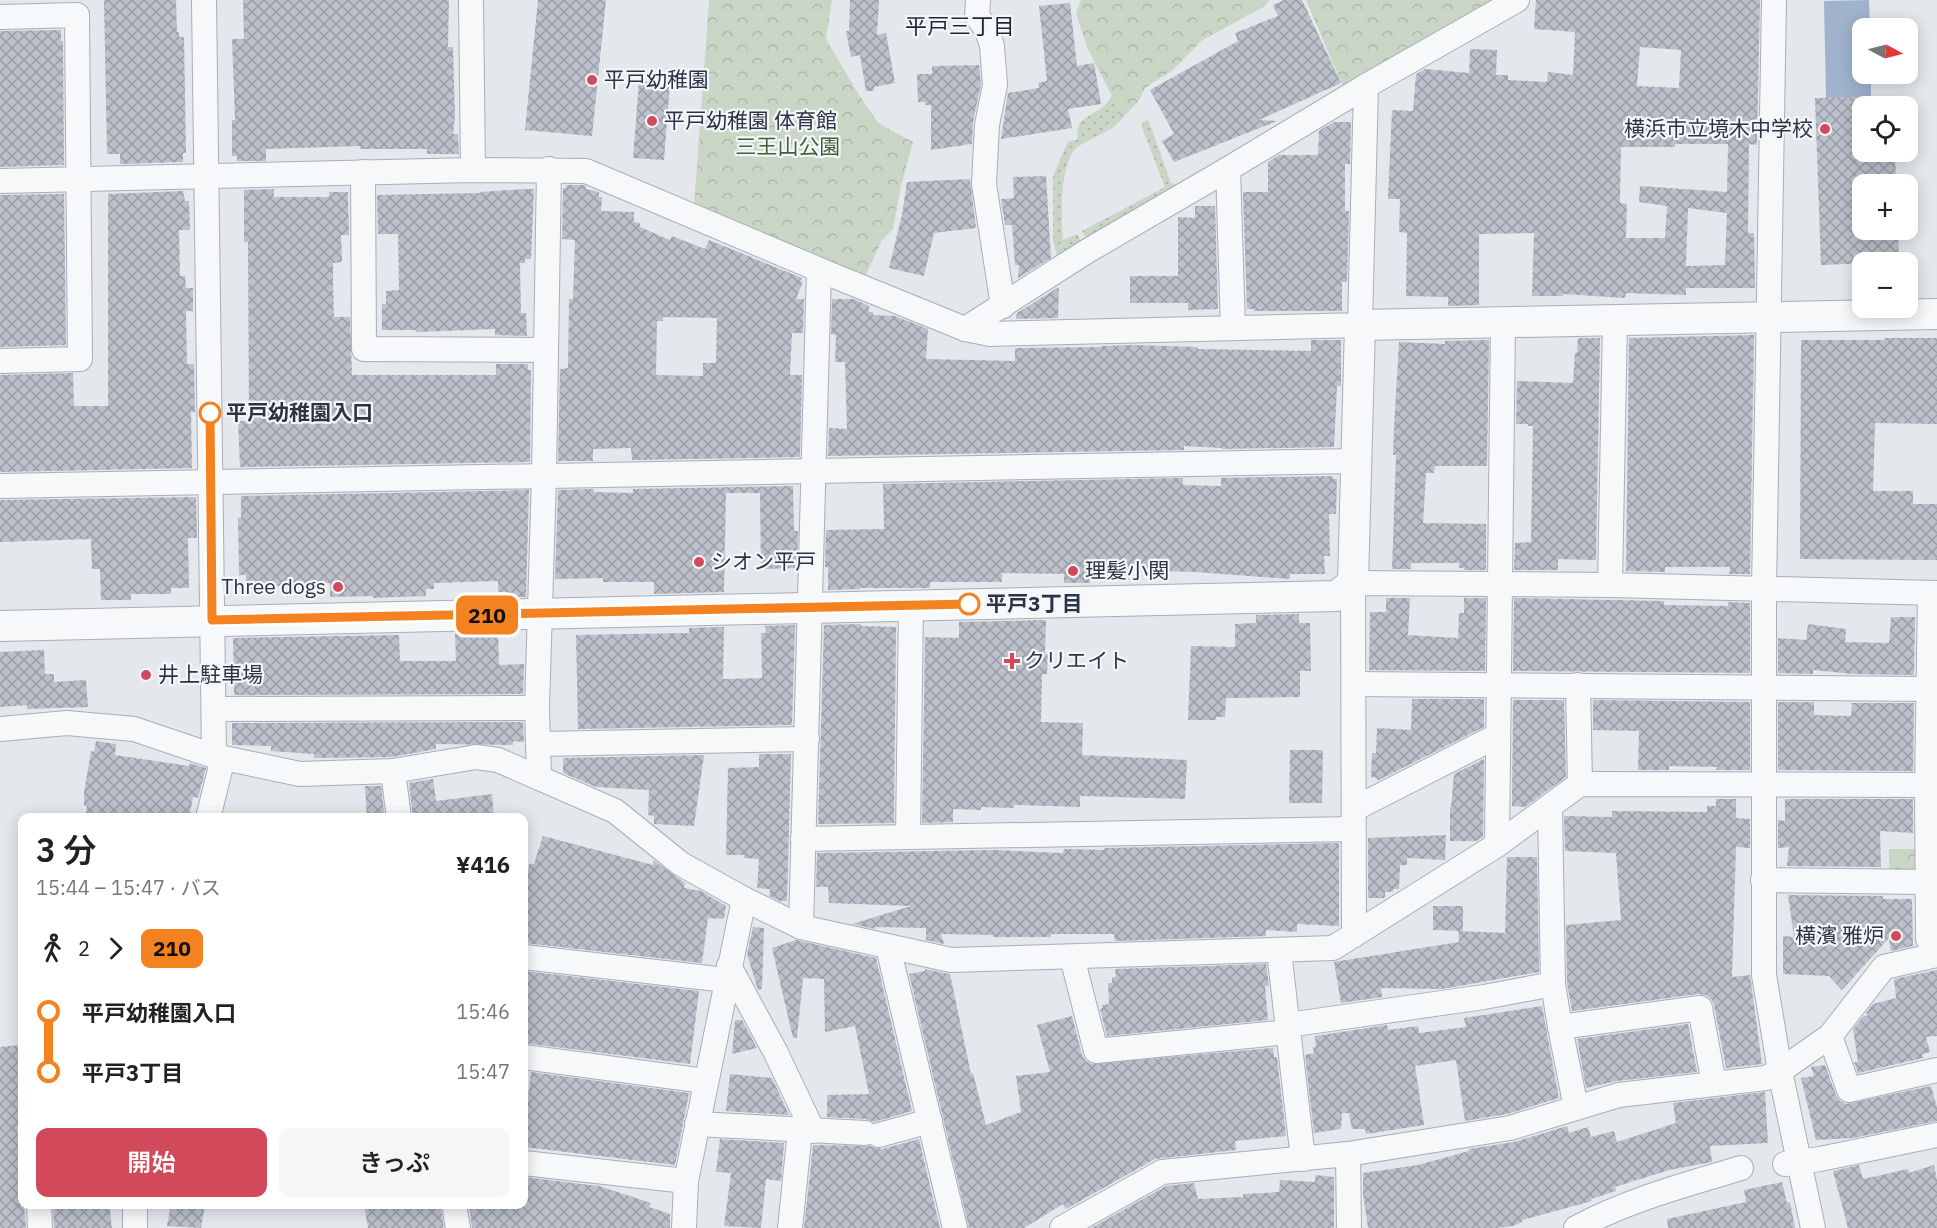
<!DOCTYPE html>
<html lang="ja">
<meta charset="utf-8">
<style>
:root{--surface:#fff;--page:#f6f6f6;--text:#222;--muted:#767676;--accent:#d1495b}
body{margin:0;font-family:"IBM Plex Sans","Noto Sans JP",sans-serif;background:var(--page);color:var(--text);height:100vh;display:flex;flex-direction:column;font-size:22px;white-space:nowrap}
*{box-sizing:border-box;margin:0}
p{font-size:20px;color:var(--muted)}
.icon{flex:none;width:33px;height:33px;fill:none;stroke:currentColor;stroke-width:2;stroke-linecap:round;stroke-linejoin:round}
.map{position:relative;flex:1;overflow:hidden}
.drawer{position:absolute;left:18px;top:813px;width:510px;height:396px;display:flex;flex-direction:column;background:var(--surface);border-radius:12px;box-shadow:0 3px 15px #0003}
.drawer>*{flex:none}
.badge{padding:0 12px;border-radius:9px;font-size:21px;line-height:39px}
.needle{width:39px;rotate:97deg}
.tools{position:absolute;left:1852px;top:18px;display:grid;gap:12px}
.tools a{display:grid;place-items:center;width:66px;height:66px;border-radius:12px;background:var(--surface);box-shadow:0 3px 15px #0003;font-size:30px}
.map>.badge{position:absolute;translate:-50% -50%;box-shadow:0 0 0 3px #fff}
.legs{display:flex;align-items:center;gap:9px;height:66px;padding:0 18px;font-size:20px}
.legs p{margin-inline-start:auto}
.overview{display:flex;align-items:center;justify-content:space-between;height:102px;padding:0 18px}
h1{font-size:33px;font-weight:600;line-height:45px}
.action{display:flex;gap:12px;margin-top:auto;padding:12px 18px}
.action a{flex:1;height:69px;border-radius:12px;background:var(--accent);color:#fff;font-size:24px;font-weight:600;line-height:69px;text-align:center}
.action a+a{background:var(--page);color:var(--text)}
ul{padding:0 18px;list-style:none}
li{display:flex;align-items:center;gap:21px;height:60px;font-size:22px}
li i{display:grid;place-items:center;width:9px;height:100%;margin:0 8px;background:currentColor}
li i::after{content:'';width:15px;height:15px;margin:-8px;border:4px solid;border-radius:50%;background:var(--surface)}
li p{margin-inline-start:auto}
li:first-child i{background:linear-gradient(#0000 50%,currentColor 0)}
li:last-child i{background:linear-gradient(currentColor 50%,#0000 0)}
.map>svg:first-child{display:block}
.grass{fill:url(#grass-dots)}
.forest{fill:url(#forest-crowns)}
.water{fill:#9fb4cc}
.building{fill:url(#building-cross-hatch);fill-rule:evenodd}
.lines{fill:none;stroke-linecap:round;stroke-linejoin:round}
.minor-casing{stroke:#a9aeb7;stroke-width:26}
.tertiary-casing{stroke:#a9aeb7;stroke-width:32}
.minor{stroke:#f7f8fa;stroke-width:24}
.tertiary{stroke:#f7f8fa;stroke-width:30}
.line-1-casing{stroke:#fff;stroke-width:14}
.line-1{stroke:#f58220;stroke-width:9}
.poi-dot{fill:#d1495b;stroke:#f4f6f9;stroke-width:2}
.stop-1-dot{fill:#fff;stroke:#f58220;stroke-width:3}
.labels{text-anchor:middle;stroke-width:4.5;stroke-linejoin:round;paint-order:stroke}
.poi-label{font-size:21px;fill:#2b3445;stroke:#f4f6f9;text-anchor:start}
.park-label{font-size:21px;fill:#3f6138;stroke:#f4f6f9}
.stop-label{font-size:21px;font-weight:bold;fill:#2b3445;stroke:#f4f6f9;text-anchor:start}
.neighbourhood-label{font-size:22px;fill:#1d2536;stroke:#f4f6f9}
</style>
<div class="map">
<svg width="1937" height="1228" viewBox="0 0 1937 1228">
<defs>
<pattern id="grass-dots" width="8" height="8" patternUnits="userSpaceOnUse" patternTransform="scale(1.5)"><rect width="8" height="8" fill="#c9d6c5"/><path d="M2 2h.1M6 6h.1" fill="none" stroke="#adb8ab" stroke-width="1.8" stroke-linecap="round"/></pattern>
<pattern id="forest-crowns" width="20" height="18" patternUnits="userSpaceOnUse" patternTransform="scale(1.5)"><rect width="20" height="18" fill="#c9d6c5"/><path d="M2 6a3 3 0 1 1 6 0M12 15a3 3 0 1 1 6 0" fill="none" stroke="#adb8ab"/></pattern>
<pattern id="building-cross-hatch" width="8" height="8" patternUnits="userSpaceOnUse" patternTransform="scale(1.5)"><rect width="8" height="8" fill="#bbc0ca"/><path d="M0 0l8 8M0 8l8-8" fill="none" stroke="#989da6"/></pattern>
</defs>
<rect width="100%" height="100%" fill="#e4e7ec"/>
<!-- grass -->
<g class="grass">
<path d="M1112,95L1117,106V124C1106,135 1082,140 1073,152C1060,170 1061,218 1063,240L1077,234L1083,245L1058,260L1053,241V176L1068,141L1077,140C1078,136 1077,129 1079,125C1085,113 1103,114 1112,95Z"/>
<path d="M1148,119L1171,183L1175,184L1177,188L1088,242L1082,231L1165,187L1141,125Z"/>
</g>
<!-- forest -->
<g class="forest">
<path d="M709,0H832L826,39L856,90L878,123L913,142L901,186L893,229L882,240L866,275L694,206Z"/>
<path d="M1081,0H1270L1263,7L1201,41L1173,70L1145,88L1140,99L1117,124V106L1087,47L1076,13Z"/>
<path d="M1306,0H1503L1345,91Z"/>
<path d="M1889,849H1916L1919,864L1913,870H1889Z"/>
</g>
<!-- water -->
<path class="water" d="M1869,0L1870,28H1863V74H1871V97L1826,98L1824,1Z"/>
<!-- building -->
<g class="building">
<path d="M104,0H176L177,32H179V37H184L186,153H183V162L120,164V154H107Z"/>
<path d="M243,0H449L448,47H453V50L455,115L453,134H458L459,154H427V149H360V146L266,149V161H237V156H232V120H235L232,39H244Z"/>
<path d="M538,0H606L592,136L525,130Z"/>
<path d="M850,0H879L877,35L886,33L895,83L874,87V91H866L860,55L851,57L846,31H849Z"/>
<path d="M1284,0H1302L1341,83L1259,120L1277,121L1174,162L1162,141L1174,134L1150,90L1238,41L1235,33L1278,16L1273,5Z"/>
<path d="M1536,0H1760L1757,145L1749,144L1748,233H1754L1755,288H1686V295L1626,293L1625,298L1563,294V296H1532L1534,233L1479,234V305L1448,306V297L1406,296L1407,233L1399,232L1400,199H1388L1392,110L1413,111L1416,74L1425,69L1469,73L1470,49L1497,50L1496,75H1508V80L1547,82L1548,72L1573,75L1575,32L1534,29ZM1640,47L1681,50L1679,88L1637,86ZM1675,144H1728L1727,192L1640,186L1639,202L1667,206L1665,238H1626L1627,204L1620,203L1621,147H1675ZM1688,208L1727,213L1725,265L1686,266Z"/>
<path d="M1070,3L1077,66L1094,63L1101,104L1068,109L1072,128L1001,139L1008,93L1039,88L1038,83L1047,81L1039,6Z"/>
<path d="M61,30V41H63L64,165L0,167V31Z"/>
<path d="M979,65L981,84L973,122L972,144L931,150V105H925V102H918L917,74H932V66Z"/>
<path d="M639,81L670,84L664,160L633,158Z"/>
<path d="M1863,97V152H1895L1896,184H1863V230H1898L1899,262L1821,265L1815,98Z"/>
<path d="M1334,122H1351L1350,164H1345V211H1349L1347,282H1342V311H1254V309H1247L1243,192H1268V162L1279,155H1318L1319,131Z"/>
<path d="M1046,176L1051,258L1018,278L1019,265H1015L1012,225H1005L1001,199L1014,198L1013,177Z"/>
<path d="M970,179L976,228L934,233L924,276L889,268L902,215L907,182Z"/>
<path d="M566,185H583L586,186V189L599,192V197H602L601,211L634,212V222L640,223V227L670,240L672,236L705,249L709,240L802,278L800,281L803,282L796,299H804L803,333H792L790,375H802L800,457L632,460L631,448L593,449V461H558L560,369L568,368L569,299H573L575,240L562,239L563,188H566ZM663,317L717,318L716,363H703V376L656,375L657,321H663Z"/>
<path d="M274,189V197H329V192H348L349,235H341L342,262L333,263V284L334,317H350L352,375H496V364H528V370H531L530,462L240,467L238,421H249L248,242H244V190Z"/>
<path d="M527,189H534L531,259H525V263H520L521,313H526L527,336L495,335V329L416,332V330H382V304H386V291L399,290L398,234H378L377,195L481,193L480,192Z"/>
<path d="M183,191L185,201H189L190,230H179L180,276H185L186,288H193V311H186L187,364H194L195,412H191L192,468L0,472V375L73,373L74,406H108V194Z"/>
<path d="M64,194L66,345L0,347V195Z"/>
<path d="M1195,206H1215L1218,309L1188,310V303H1130V276H1178V217L1195,218Z"/>
<path d="M1059,287L1058,318L1016,319L1017,313Z"/>
<path d="M832,299H854L869,306V312H873V315L895,316L928,329L926,359L1015,361V348L1102,347V346L1134,345L1198,347V349L1311,351V340H1341V386H1337L1334,447L1222,449V448L1184,446V450L828,456L829,428L847,429L845,362H835L836,335L831,334Z"/>
<path d="M1754,335L1750,574H1729L1730,567H1665V572L1626,571L1629,338Z"/>
<path d="M1578,338H1600L1596,560L1558,559V570H1514L1515,543L1531,542L1533,426H1528V424H1516L1517,381L1573,383L1575,353H1577Z"/>
<path d="M1884,338H1937V424L1875,423L1873,491H1913V504H1937V560L1800,559L1801,340H1884Z"/>
<path d="M1489,340L1487,466H1435L1434,473H1426L1423,523L1486,524V570H1464V568H1459V563H1411V569H1392L1396,455H1393L1394,428L1399,342L1445,344V341Z"/>
<path d="M1333,476V479H1337L1336,514H1329L1330,556H1324L1325,574H1290V579L1196,572L1129,570V580L1090,578V583H1064V574L1002,573V582H930V588H860V589L828,590V568L825,567L826,530L884,529L883,484L1183,478V485L1221,486V478Z"/>
<path d="M793,486L794,531H798L797,568L761,569L760,493H726L724,592L654,594V582H603V578L555,579L558,490L594,489V492L633,493V489Z"/>
<path d="M529,490L526,597H508L507,592H498V581L434,583V589H426V596L373,598V596L330,597V583L276,586V589H246V575H239L238,518H241V496Z"/>
<path d="M196,497L197,538H188L189,588H171V594H131V600H101L100,569H92L91,539L0,542V500Z"/>
<path d="M1386,598H1410L1408,635L1458,638L1459,613H1464V598H1486L1485,671L1369,670L1370,612H1386Z"/>
<path d="M1514,598L1664,601V605L1728,606V602L1750,603V673L1513,671Z"/>
<path d="M1299,614V623H1310L1311,671H1300V697L1226,698L1225,717H1216V720H1188L1191,646L1235,647V624L1256,623V615Z"/>
<path d="M1891,617H1915L1914,675L1854,674L1813,670V674L1778,673V638L1806,640L1808,624L1846,629L1845,642L1889,643Z"/>
<path d="M1046,620L1045,654H1048L1047,674H1042L1041,722L1083,723L1082,755L1187,760L1185,799L1080,796V807L1014,805V808L981,807V810L953,809V822L922,823L925,637L959,638V622Z"/>
<path d="M861,624V626L896,627L894,823L818,824L824,625Z"/>
<path d="M795,625L792,725L578,729L576,635L689,633V628L724,627L723,679L762,678L761,633H766L765,626Z"/>
<path d="M498,632L499,665L524,664L523,694L234,695L233,638L399,635L400,661H456L455,633Z"/>
<path d="M44,650L45,674H54V682L86,680L88,707L27,709V705L0,707V652Z"/>
<path d="M1412,699H1484V727L1377,781V778L1371,777L1372,753H1376L1377,728L1411,730Z"/>
<path d="M1513,700H1564L1566,777L1525,807L1512,806Z"/>
<path d="M1593,700L1750,702V770H1716L1717,767L1669,766V770H1638L1639,731L1593,730Z"/>
<path d="M1778,702H1814V715L1851,716L1852,703H1914L1913,771L1778,770Z"/>
<path d="M523,722L524,742L513,741V745L436,744V749L392,757L314,758V754L271,751V746L232,745V723Z"/>
<path d="M96,741L116,744L115,755L189,766L190,763L206,768L198,798L193,797L189,818H85L87,806L84,805V793L91,751L94,752Z"/>
<path d="M1290,750H1323L1322,803H1289Z"/>
<path d="M759,754H791L787,901H780L769,896L770,889L757,888L759,859L744,858V855H726L728,768L759,767Z"/>
<path d="M704,755L694,826L654,824V816L648,815L649,790L596,787L563,773V758Z"/>
<path d="M1484,759L1483,837L1476,841H1450V807H1451L1454,774Z"/>
<path d="M433,779L436,801L492,794L494,818H413L409,783Z"/>
<path d="M365,786H381L385,818H367Z"/>
<path d="M1716,799H1736V818L1750,819V848L1736,847L1732,977L1750,975L1762,1064L1726,1068L1714,1005L1711,999L1706,995L1698,994L1572,1011L1567,983L1566,925L1621,920L1616,853L1565,851L1564,816L1612,817V811L1707,812V806H1716Z"/>
<path d="M1785,799H1913V833L1880,831L1881,867L1787,866L1789,847L1778,848V820L1785,821Z"/>
<path d="M1446,835L1445,860L1407,858V865H1400L1399,889H1393V892H1385V898H1368V838Z"/>
<path d="M543,836L653,865V860L685,883L684,888L701,891L726,906L724,919L708,918L702,963L524,943V902L529,864H534Z"/>
<path d="M1339,843V926L1297,924V932L1266,930V936L1115,941L1114,934H1051V937H993V935L941,934L944,944L926,940V928L875,927V929L852,924L911,906L829,903L828,887H816L817,853L994,850L1063,853L1064,849L1104,850V848Z"/>
<path d="M1507,857H1537L1539,972L1442,989L1381,988L1382,997L1341,1003L1334,962L1459,942L1458,931L1505,933Z"/>
<path d="M1788,895L1883,896V899H1912L1913,946L1891,951L1889,938L1842,990L1829,976L1783,974V936L1794,937Z"/>
<path d="M1433,906H1463V931L1433,930Z"/>
<path d="M753,927L764,928L762,989L758,990L747,954Z"/>
<path d="M796,940L876,958L912,1111L874,1122L866,1119L827,1117V1095L869,1094L855,1026L825,1032L824,979L803,978L797,1038H793L772,948Z"/>
<path d="M1266,964L1269,986H1265L1268,1020L1107,1036L1100,1009L1103,1008L1102,1005L1109,1004L1108,983H1112V977H1116L1115,969Z"/>
<path d="M925,969L950,974L971,1074L973,1073L986,1125L1021,1112L1016,1076L1050,1072L1037,1025L1072,1016L1082,1055L1086,1061L1091,1064L1273,1048L1274,1057H1277L1286,1136L1235,1141L1236,1150L1155,1159L1066,1209L1063,1204L1024,1228H969L909,974L925,971Z"/>
<path d="M1937,970V1036L1926,1037L1930,1052L1922,1054L1923,1058L1858,1073L1854,1062H1858L1853,1029L1863,1017L1868,1015L1866,1013L1873,1004L1896,998L1894,979Z"/>
<path d="M524,971L699,991L690,1064L524,1043Z"/>
<path d="M1542,1006L1559,1098L1507,1114L1465,1121L1456,1060L1415,1066L1424,1125L1366,1134L1365,1129H1352L1349,1113H1342L1341,1129L1314,1133L1305,1055L1314,1053L1313,1047H1316L1315,1036L1387,1025L1388,1030L1418,1026L1419,1033L1466,1027L1464,1018Z"/>
<path d="M735,1020H742L757,1048L732,1054Z"/>
<path d="M1688,1024L1697,1072L1617,1081L1586,1088L1577,1039Z"/>
<path d="M20,1045L22,1126H17L26,1228H0V1047Z"/>
<path d="M1825,1065L1836,1095L1840,1101L1846,1104L1931,1086L1937,1107V1121L1853,1138L1816,1140L1801,1078L1814,1076L1811,1067Z"/>
<path d="M531,1072L689,1093L675,1165L524,1147V1111L526,1112Z"/>
<path d="M730,1074L772,1078L789,1115L726,1111Z"/>
<path d="M1765,1092L1768,1143L1710,1146L1712,1162L1669,1170L1615,1187L1616,1191L1591,1199L1592,1201L1522,1220V1222L1513,1226L1497,1228H1368L1363,1194V1173L1418,1165L1469,1151V1149L1514,1142L1567,1126L1569,1133L1588,1127L1591,1137L1614,1131L1617,1142L1676,1123L1673,1103Z"/>
<path d="M720,1139L784,1143L781,1181L766,1179L761,1228L724,1226L731,1173L716,1172Z"/>
<path d="M919,1139L940,1228H804L813,1145L870,1146L882,1149Z"/>
<path d="M1859,1165L1863,1179L1908,1169L1909,1173L1934,1165L1937,1180V1228H1848L1833,1171Z"/>
<path d="M1315,1175L1334,1177V1228H1091L1166,1186L1194,1183L1198,1199L1243,1197V1194L1279,1192L1280,1180L1315,1182Z"/>
<path d="M524,1177L599,1186L651,1203L649,1207L670,1214V1228H472L469,1204H524Z"/>
<path d="M1782,1182L1787,1203L1790,1202L1795,1228H1668L1667,1219L1746,1202L1744,1190Z"/>
<path d="M53,1204H109L112,1228H54Z"/>
<path d="M171,1204H205L201,1228L167,1226Z"/>
<path d="M364,1204H440L444,1228H368Z"/>
</g>
<g class="lines">
<defs>
<g id="minor">
<path d="M204,0L214,756"/>
<path d="M471,0L473,170"/>
<path d="M978,0L977,16L987,30L992,46L995,85L987,125L984,184L1003,306"/>
<path d="M1774,0L1764,590V975L1780,1071L1813,1228"/>
<path d="M0,17L77,15L80,359L0,361"/>
<path d="M1228,169L1233,328"/>
<path d="M363,172L364,349L546,350"/>
<path d="M0,181L473,170L586,171L832,275L965,329L990,334L1360,325L1366,86"/>
<path d="M965,329L1089,250L1228,169L1366,86L1517,0"/>
<path d="M0,486L1355,461"/>
<path d="M1610,585L1615,320"/>
<path d="M1354,684L1928,689"/>
<path d="M1578,685L1580,784"/>
<path d="M214,709L537,708"/>
<path d="M0,729L67,723L134,729L214,756L300,774L393,771L476,757L498,760L615,811L681,864L744,899L801,927L951,960L1333,948L1497,845L1580,784L1927,785"/>
<path d="M538,744L807,739"/>
<path d="M393,771L399,818"/>
<path d="M539,777L537,708L544,476L549,169"/>
<path d="M1550,806L1553,984L1560,1027L1576,1108"/>
<path d="M1354,809L1497,736"/>
<path d="M208,818L223,758"/>
<path d="M908,837L911,605"/>
<path d="M803,839L1353,829"/>
<path d="M1497,845L1503,321"/>
<path d="M1763,880L1928,882"/>
<path d="M801,927L819,270"/>
<path d="M1354,935L1353,583L1610,585L1937,593"/>
<path d="M1928,939L1927,785L1930,593"/>
<path d="M888,947L955,1228"/>
<path d="M1279,951L1303,1159"/>
<path d="M524,957L726,980"/>
<path d="M1072,957L1096,1051L1288,1032"/>
<path d="M729,966L775,1051L813,1131"/>
<path d="M1288,1025L1484,997L1553,984"/>
<path d="M1560,1027L1700,1008L1714,1084"/>
<path d="M1830,1036L1849,1090L1937,1070"/>
<path d="M524,1057L705,1081"/>
<path d="M697,1124L865,1133"/>
<path d="M879,1135L930,1121"/>
<path d="M1348,1154L1349,1228"/>
<path d="M524,1163L686,1181"/>
<path d="M1785,1164L1820,1159L1937,1135"/>
<path d="M39,1204L40,1228"/>
<path d="M135,1204V1228"/>
<path d="M454,1204L458,1228"/>
<path d="M684,1228L686,1181L744,899"/>
<path d="M790,1228L800,1130"/>
<path d="M1062,1228L1162,1172L1348,1154L1510,1128L1619,1095L1766,1078L1780,1071L1830,1036L1884,967L1937,955"/>
<path d="M1576,1228C1628,1200 1684,1185 1741,1168"/>
</g>
<path id="tertiary" d="M0,626L1337,596L1353,583L1360,325L1937,314"/>
</defs>
<!-- minor casing -->
<use href="#minor" class="minor-casing"/>
<!-- tertiary casing -->
<use href="#tertiary" class="tertiary-casing"/>
<!-- minor -->
<use href="#minor" class="minor"/>
<!-- tertiary -->
<use href="#tertiary" class="tertiary"/>
</g>
<g class="lines">
<defs>
<path id="line-1" d="M210,413L212,620L969,604"/>
</defs>
<!-- line-1 casing -->
<use href="#line-1" class="line-1-casing"/>
<!-- line-1 -->
<use href="#line-1" class="line-1"/>
</g>
<!-- markers -->
<g class="poi-dot">
<circle cx="592" cy="80" r="6"/>
<circle cx="652" cy="121" r="6"/>
<circle cx="1825" cy="129" r="6"/>
<circle cx="699" cy="562" r="6"/>
<circle cx="1073" cy="571" r="6"/>
<circle cx="338" cy="587" r="6"/>
<path d="M1009 652h6v6h6v6h-6v6h-6v-6h-6v-6h6z"/>
<circle cx="146" cy="675" r="6"/>
<circle cx="1896" cy="936" r="6"/>
</g>
<g class="stop-1-dot">
<circle cx="210" cy="413" r="10"/>
<circle cx="969" cy="604" r="10"/>
</g>
<g class="labels">
<!-- poi labels -->
<g class="poi-label">
<text x="604" y="87">平戸幼稚園</text>
<text x="664" y="128">平戸幼稚園 体育館</text>
<text x="1813" y="136" text-anchor="end">横浜市立境木中学校</text>
<text x="711" y="569">シオン平戸</text>
<text x="1085" y="578">理髪小関</text>
<text x="326" y="594" text-anchor="end">Three dogs</text>
<text x="1024" y="668">クリエイト</text>
<text x="158" y="682">井上駐車場</text>
<text x="1884" y="943" text-anchor="end">横濱 雅炉</text>
</g>
<!-- park labels -->
<g class="park-label">
<text x="788" y="154">三王山公園</text>
</g>
<!-- stop labels -->
<g class="stop-label">
<text x="226" y="420">平戸幼稚園入口</text>
<text x="986" y="611">平戸3丁目</text>
</g>
<!-- neighbourhood labels -->
<g class="neighbourhood-label">
<text x="960" y="34">平戸三丁目</text>
</g>
</g>
</svg>
<div class="tools">
<a><svg class="needle" viewBox="-14 -14 28 28"><path d="M0-13l5 13h-10z" fill="#e53935"/><path d="M0 13l5-13h-10z" fill="#767676"/></svg></a>
<a><svg class="icon" aria-label="locate" viewBox="0 0 24 24"><circle cx="12" cy="12" r="6"/><path d="M12 2v4M12 18v4M2 12h4M18 12h4"/></svg></a>
<a>+</a>
<a>−</a>
</div>
<b class="badge" style="left:487px;top:615px;background:#f58220;color:#111">210</b>
<section class="drawer">
<div class="overview"><div><h1>3 分</h1><p>15:44 – 15:47 · バス</p></div><b>¥416</b></div>
<div class="legs"><svg class="icon" aria-label="walk" viewBox="0 0 24 24"><circle cx="13" cy="4" r="2"/><path d="M13 8l-2 6 4 7M11 14l-3 7M7 12l3-4h3l4 4"/></svg>2<svg class="icon" aria-label="forward" viewBox="0 0 24 24"><path d="M9 5l7 7-7 7"/></svg><b class="badge" style="background:#f58220;color:#111">210</b></div>
<ul>
<li><i style="color:#f58220"></i><b>平戸幼稚園入口</b><p>15:46</p></li>
<li><i style="color:#f58220"></i><b>平戸3丁目</b><p>15:47</p></li>
</ul>
<div class="action"><a>開始</a><a>きっぷ</a></div>
</section>
</div>
